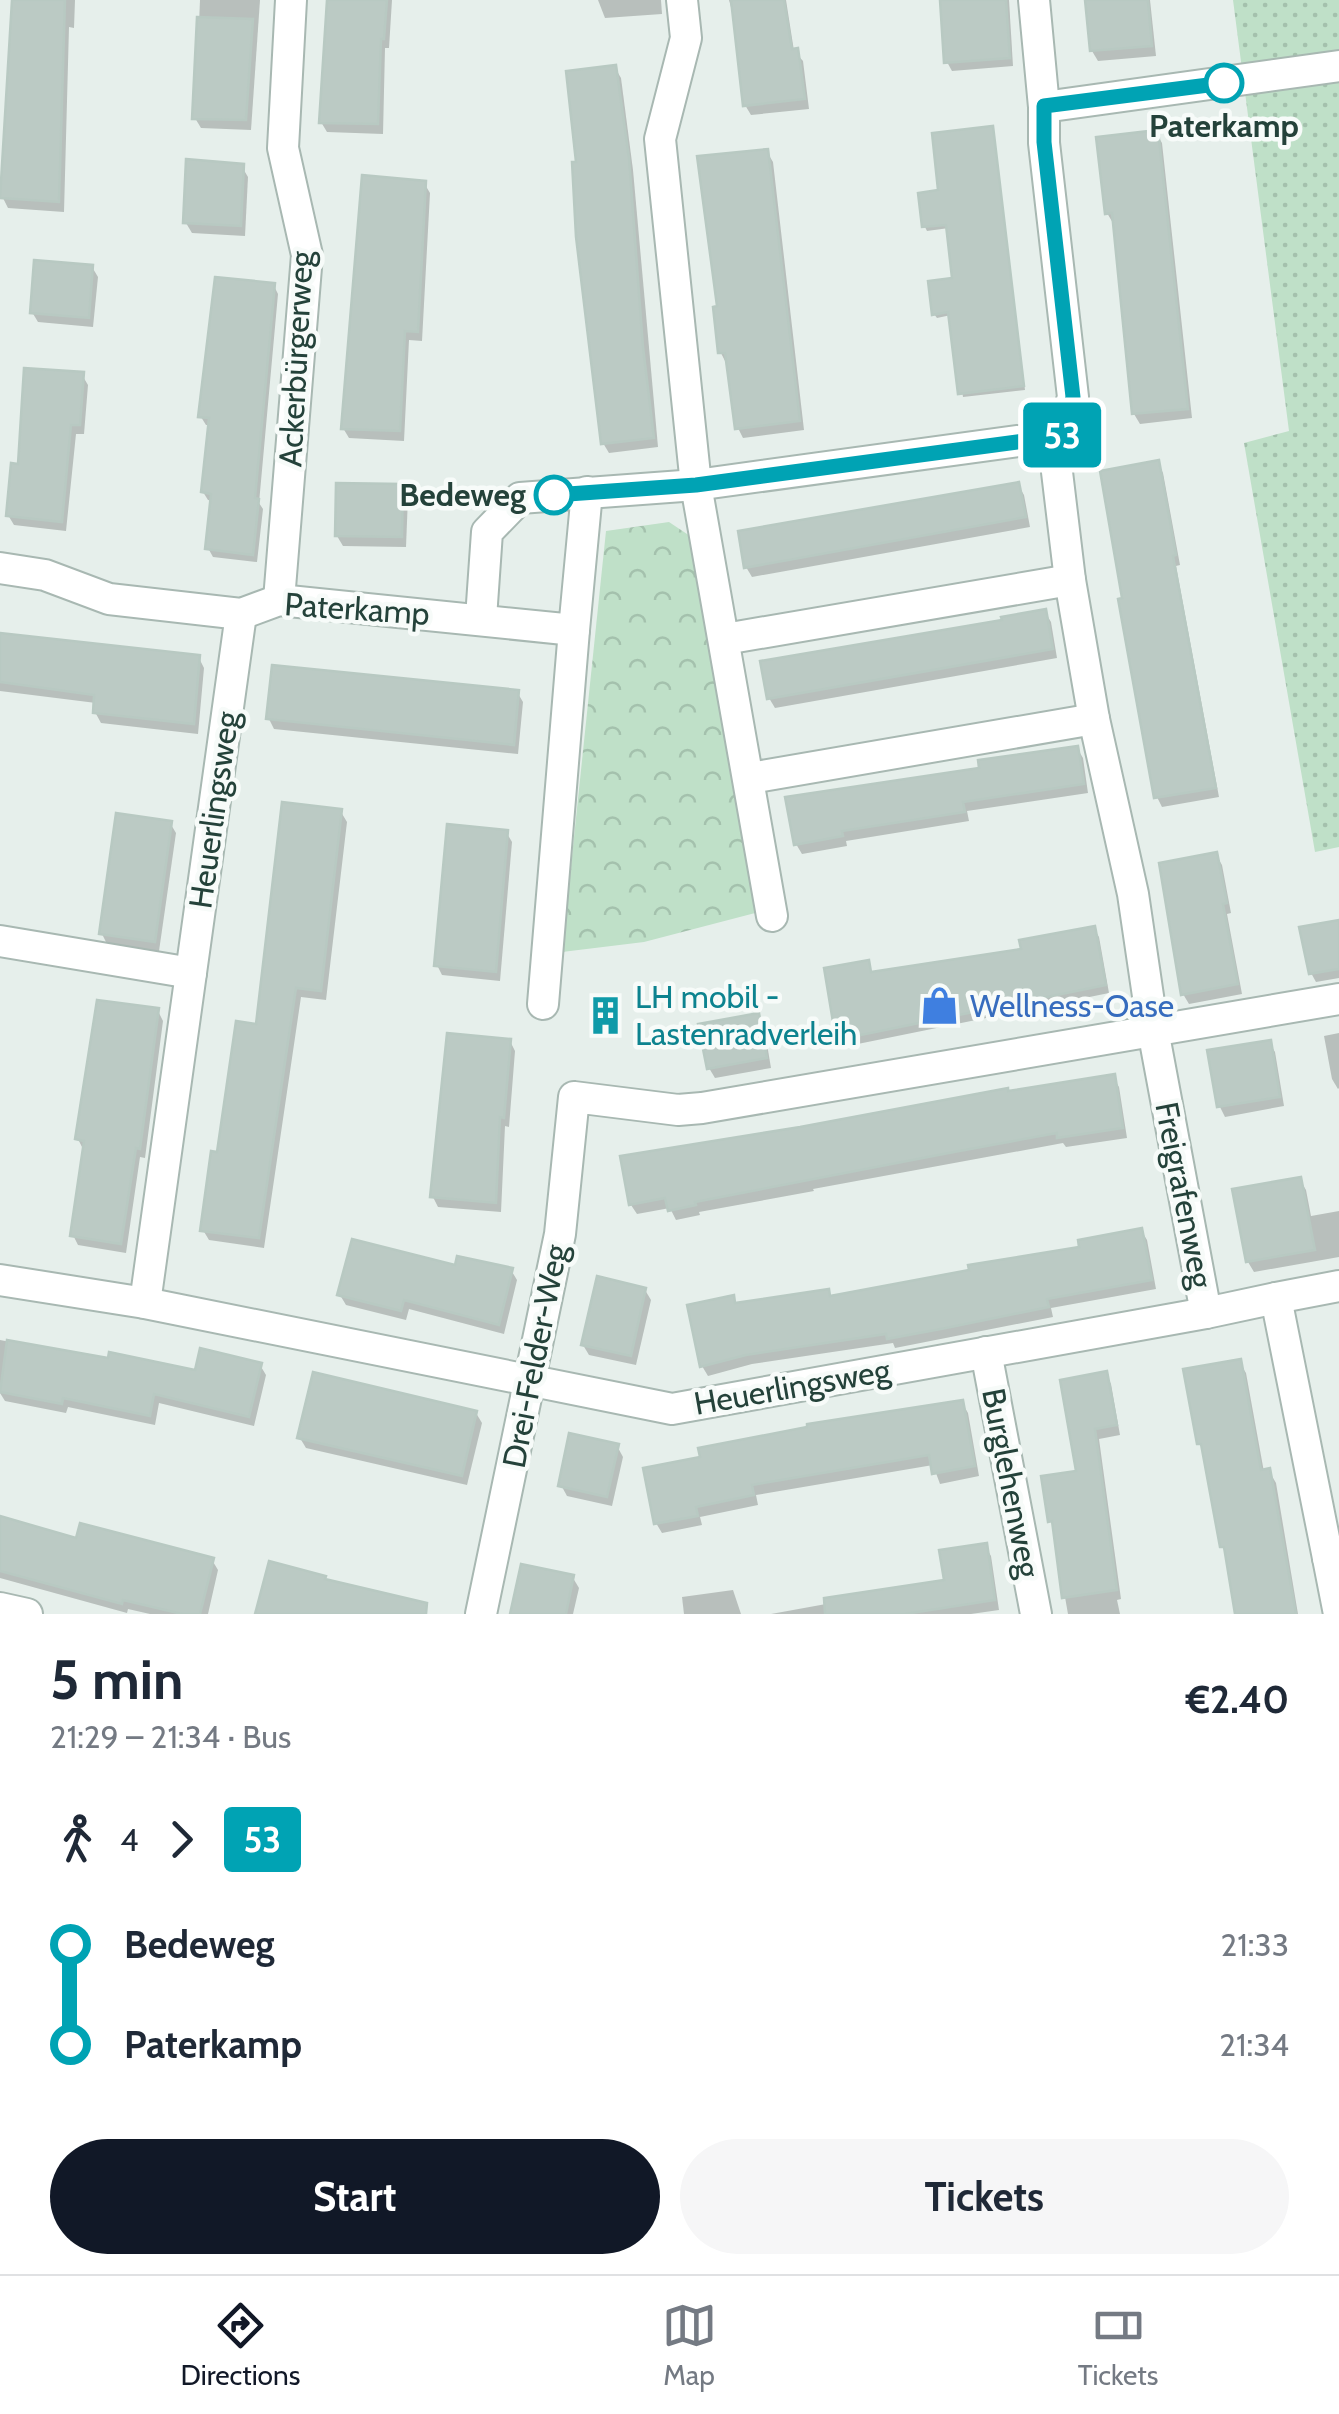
<!DOCTYPE html>
<meta charset="utf-8">
<style>
:root{--surface:#fff;--page:#f6f6f7;--text:#1f2937;--muted:#747a83;--line:#e0e1e3;--accent:#111827}
body{margin:0;font-family:Cabin,sans-serif;background:var(--page);color:var(--text);height:100vh;display:flex;flex-direction:column;font-size:38px;white-space:nowrap}
*{box-sizing:border-box;margin:0}
p{font-size:32px;color:var(--muted)}
.icon{flex:none;width:55px;height:55px;fill:none;stroke:currentColor;stroke-width:2;stroke-linecap:round;stroke-linejoin:round}
.map{position:relative;height:1614px;overflow:hidden}
.panel{display:flex;flex-direction:column;background:var(--surface);flex:1}
.panel>*{flex:none}
.badge{padding:0 20px;border-radius:8px;font-size:35px;line-height:65px}
.map>.badge{position:absolute;translate:-50% -50%;box-shadow:0 0 0 5px #fff}
.legs{display:flex;align-items:center;gap:15px;height:110px;padding:0 50px;font-size:32px}
.legs p{margin-inline-start:auto}
.headline{display:flex;align-items:center;justify-content:space-between;height:170px;padding:0 50px}
h1{font-size:55px;font-weight:700;line-height:75px}
.primary-button{display:flex;gap:20px;margin-top:auto;padding:20px 50px}
.primary-button a{flex:1;height:115px;border-radius:60px;background:var(--accent);color:#fff;font-size:40px;font-weight:700;line-height:115px;text-align:center}
.primary-button a+a{background:var(--page);color:var(--text)}
ul{padding:0 50px;list-style:none}
li{display:flex;align-items:center;gap:35px;height:100px;font-size:38px}
li i{display:grid;place-items:center;width:15px;height:100%;margin:0 12px;background:currentColor}
li i::after{content:'';width:25px;height:25px;margin:-12px;border:8px solid;border-radius:50%;background:var(--surface)}
li p{margin-inline-start:auto}
li:first-child i{background:linear-gradient(#0000 50%,currentColor 0)}
li:last-child i{background:linear-gradient(currentColor 50%,#0000 0)}
.dock{display:flex;justify-content:space-around;align-items:center;height:140px;border-top:2px solid var(--line);background:var(--surface);font-size:28px;color:var(--muted)}
.dock a{display:grid;justify-items:center;gap:5px}
.dock .on{color:var(--accent)}
.map>svg:first-child{display:block}
.grass{fill:url(#grass-dots)}
.forest{fill:url(#forest-crowns)}
.shadow{fill:#0003}
.building{fill:#bbcac4;stroke:#b8c9c2;stroke-width:2.5}
.lines{fill:none;stroke-linecap:round;stroke-linejoin:round}
.street-casing{stroke:#a8b8b2;stroke-width:34}
.street{stroke:#fff;stroke-width:30}
.line-1-casing{stroke:#fff;stroke-width:22}
.line-1{stroke:#00a3b4;stroke-width:15}
.stop-1-dot{fill:#fff;stroke:#00a3b4;stroke-width:5}
.labels{text-anchor:middle;stroke-width:9;stroke-linejoin:round;paint-order:stroke}
.stop-label{font-size:32px;font-weight:bold;fill:#24423a;stroke:#f7fbf9}
.street-label{font-size:32px;fill:#24423a;stroke:#f7fbf9}
.culture-label{font-size:32px;fill:#0d838f;stroke:#f7fbf9;text-anchor:start}
.shop-label{font-size:32px;fill:#366cbe;stroke:#f7fbf9;text-anchor:start}
</style>
<div class="map">
<svg width="1339" height="1614" viewBox="0 0 1339 1614">
<defs>
<pattern id="grass-dots" width="8" height="8" patternUnits="userSpaceOnUse" patternTransform="scale(2.5)"><rect width="8" height="8" fill="#bfe0c8"/><path d="M2 2h.1M6 6h.1" fill="none" stroke="#a4c1ad" stroke-width="1.8" stroke-linecap="round"/></pattern>
<pattern id="forest-crowns" width="20" height="18" patternUnits="userSpaceOnUse" patternTransform="scale(2.5)"><rect width="20" height="18" fill="#bfe0c8"/><path d="M2 6a3 3 0 1 1 6 0M12 15a3 3 0 1 1 6 0" fill="none" stroke="#a4c1ad"/></pattern>
</defs>
<rect width="100%" height="100%" fill="#e6efeb"/>
<!-- grass -->
<path class="grass" d="M1233,0H1339V847L1315,852L1244,443L1289,431Z"/>
<!-- forest -->
<path class="forest" d="M669,522L696,540L759,912L644,942L562,952L606,531Z"/>
<!-- shadow -->
<g class="shadow">
<path d="M14,0H75L74,28L69,27L64,212L8,208L3,198Z"/>
<path d="M200,0H260L251,130L201,128L195,118Z"/>
<path d="M328,0H392L389,48H385L383,134L327,132L321,122Z"/>
<path d="M598,0H661L662,14L605,18Z"/>
<path d="M729,0H786L794,51L803,61L809,109L751,115L745,105L737,29Z"/>
<path d="M943,0H1009L1013,66L952,71L947,62Z"/>
<path d="M1088,0H1150L1156,56L1098,61L1092,51Z"/>
<path d="M615,68L621,78L633,170L658,447L609,453L603,443L579,164Z"/>
<path d="M994,133L1025,390L963,397L951,315L937,318L934,314L955,280L949,228L927,231L925,227L941,193Z"/>
<path d="M1156,133L1162,143L1192,418L1140,424L1134,414L1113,223L1107,213Z"/>
<path d="M767,152L773,162L804,430L743,438L738,428L726,363L721,353Z"/>
<path d="M242,167L248,177L245,236L192,233L186,223Z"/>
<path d="M424,183L430,193L422,341L409,340L404,441L349,438L343,428Z"/>
<path d="M92,267L98,277L93,327L38,322L32,312Z"/>
<path d="M274,286L278,294L259,503L263,509L257,562L213,557L208,548L213,501L208,500L203,492L210,425H206L201,417Z"/>
<path d="M82,375L88,385L84,434H76L66,531L14,525L8,515L20,467Z"/>
<path d="M1158,463L1163,473L1180,565L1176,566L1219,797L1162,807L1157,797L1125,600Z"/>
<path d="M1018,485L1024,495L1030,527L752,577L746,567Z"/>
<path d="M402,487L408,497L406,547L343,546L337,536Z"/>
<path d="M1045,612L1051,622L1057,658L775,708L769,698Z"/>
<path d="M0,635L199,658L204,668L198,734L101,723L95,712L96,703L0,691Z"/>
<path d="M517,692L523,702L518,754L274,729L269,719Z"/>
<path d="M1077,748L1083,758L1088,793L967,811L969,821L846,841L847,846L802,854L796,844L982,770Z"/>
<path d="M341,812L347,822L326,1000L301,997L264,1248L209,1240L203,1230L219,1155L258,1027Z"/>
<path d="M170,823L176,833L159,951L107,944L102,934Z"/>
<path d="M506,832L512,842L500,981L442,975L437,965Z"/>
<path d="M1216,855L1222,865L1231,913L1227,914L1242,994L1189,1004L1183,994Z"/>
<path d="M1339,923V978L1316,982L1311,973Z"/>
<path d="M1094,929L1099,937L1109,993L843,1047L838,1039L868,963L873,975L1024,952Z"/>
<path d="M158,1011L163,1021L145,1158L140,1157L126,1253L78,1245L73,1235L83,1149L78,1139Z"/>
<path d="M758,1016L764,1026L771,1068L715,1078L709,1068Z"/>
<path d="M1339,1033V1088L1338,1089L1332,1079L1324,1036Z"/>
<path d="M510,1041L515,1051L509,1127L505,1126L501,1212L438,1207L433,1197Z"/>
<path d="M1269,1042L1275,1052L1284,1106L1225,1117L1220,1107Z"/>
<path d="M1113,1077L1119,1087L1127,1138L1066,1147L1063,1143L813,1189L814,1191L699,1212L700,1215L676,1220L670,1208L637,1214L631,1205L623,1158Z"/>
<path d="M1300,1180L1306,1190L1311,1216L1339,1211V1257L1254,1272L1248,1262Z"/>
<path d="M1141,1230L1147,1240L1156,1289L1051,1308L1053,1317L895,1348L893,1343L752,1364L708,1376L702,1366L732,1298L737,1305L828,1291L832,1298L1082,1249Z"/>
<path d="M457,1268L511,1270L517,1280L504,1334L409,1309L406,1320L346,1305L340,1295Z"/>
<path d="M645,1290L651,1300L636,1365L589,1355L583,1345Z"/>
<path d="M0,1340L110,1361L196,1373L260,1365L266,1375L254,1426L159,1403L155,1425L68,1407L66,1413L5,1401L0,1393Z"/>
<path d="M1239,1362L1246,1373L1264,1472L1269,1471L1276,1483L1298,1614H1237L1228,1557L1222,1546Z"/>
<path d="M1106,1374L1111,1384L1120,1435L1099,1439L1121,1599L1117,1600L1120,1614H1068L1044,1478L1079,1473Z"/>
<path d="M962,1403L968,1413L979,1476L940,1484L933,1465L756,1495L758,1505L700,1517L702,1525L662,1533L656,1523L703,1459Z"/>
<path d="M476,1413L482,1423L467,1485L306,1448L300,1438Z"/>
<path d="M617,1446L623,1457L612,1506L567,1496L561,1485Z"/>
<path d="M0,1519L78,1541L212,1560L218,1570L208,1614H150L128,1609L127,1613L0,1578Z"/>
<path d="M985,1546L991,1556L999,1610L971,1614H771L947,1582Z"/>
<path d="M573,1578L579,1588L573,1614H513Z"/>
<path d="M733,1590L741,1614H684L682,1597Z"/>
</g>
<!-- building -->
<g class="building">
<path d="M12,0H65L59,202L0,198Z"/>
<path d="M327,0H387L384,39H381L378,124L319,123Z"/>
<path d="M731,0H784L792,49L798,48L805,99L743,106Z"/>
<path d="M940,0H1006L1010,58L944,63Z"/>
<path d="M1085,0H1148L1152,46L1090,51Z"/>
<path d="M197,17L253,19L246,120L192,119Z"/>
<path d="M616,65L629,158L643,347L654,438L601,444L576,237L572,162H576L566,71Z"/>
<path d="M993,126L1024,386L958,394L948,312L932,315L928,281L952,278L946,225L922,227L918,193L938,190L932,133Z"/>
<path d="M1158,130L1188,409L1132,414L1112,213L1105,214L1096,137Z"/>
<path d="M768,149L800,421L735,429L725,353H718L713,307L717,306L697,156Z"/>
<path d="M186,159L244,164L241,226L183,223Z"/>
<path d="M362,175L426,181L418,332L405,331L400,431L341,429Z"/>
<path d="M34,260L93,265L89,318L30,313Z"/>
<path d="M215,277L275,283L255,498L259,499L253,555L205,549L211,494L201,492L209,418L198,417Z"/>
<path d="M24,368L84,372L80,425H71L62,522L6,516L11,463L18,464Z"/>
<path d="M1159,460L1176,555L1173,556L1216,788L1154,798L1118,599L1122,598L1100,471Z"/>
<path d="M1019,482L1026,517L744,568L738,531Z"/>
<path d="M336,483L403,484L402,537L335,536Z"/>
<path d="M1046,609L1053,649L767,699L760,661L1002,620L1001,617Z"/>
<path d="M0,633L200,655L194,724L93,713L94,695L0,682Z"/>
<path d="M272,665L519,690L514,745L266,719Z"/>
<path d="M1078,746L1084,784L963,802L965,812L842,831L843,836L794,845L785,797L979,768L978,760Z"/>
<path d="M282,802L342,809L321,991L296,988L259,1238L200,1231L211,1151L217,1152L236,1021L256,1024Z"/>
<path d="M116,813L172,821L155,942L99,934Z"/>
<path d="M447,824L508,830L496,972L434,966Z"/>
<path d="M1217,852L1227,903L1223,904L1238,984L1181,995L1159,863Z"/>
<path d="M1339,920V969L1309,974L1299,927Z"/>
<path d="M1095,926L1106,985L836,1040L824,968L869,960L871,972L1021,949L1019,940Z"/>
<path d="M97,1000L159,1008L140,1149L136,1148L121,1244L70,1236L84,1141L75,1139Z"/>
<path d="M759,1013L767,1058L707,1069L698,1024Z"/>
<path d="M447,1033L511,1039L504,1118L500,1117L496,1203L430,1197Z"/>
<path d="M1271,1040L1280,1097L1217,1107L1207,1050Z"/>
<path d="M1115,1074L1123,1128L1057,1138V1133L954,1152L695,1202L696,1205L668,1211L665,1198L629,1205L620,1156L800,1127L1008,1088V1091Z"/>
<path d="M1301,1177L1315,1250L1246,1262L1232,1189Z"/>
<path d="M1142,1228L1152,1280L1047,1299L1049,1307L946,1328L887,1339L886,1334L746,1355L700,1367L687,1305L734,1295L735,1303L829,1289L830,1296L969,1270L968,1265L1079,1247L1078,1240Z"/>
<path d="M352,1239L455,1265L457,1256L513,1268L499,1325L404,1300L401,1311L337,1295Z"/>
<path d="M597,1276L646,1288L631,1356L581,1345Z"/>
<path d="M7,1340L108,1358L109,1352L195,1370L200,1348L262,1363L249,1417L154,1394L150,1416L63,1398L62,1404L0,1392Z"/>
<path d="M1241,1359L1261,1470L1270,1468L1296,1614H1235L1224,1547H1220L1201,1444H1197L1183,1369Z"/>
<path d="M1107,1371L1117,1425L1095,1429L1117,1590L1062,1598L1052,1521L1048,1522L1041,1476L1076,1471L1060,1380Z"/>
<path d="M313,1372L477,1411L462,1476L297,1438Z"/>
<path d="M963,1400L975,1466L932,1474L929,1455L752,1485L754,1495L696,1507L698,1516L654,1524L643,1468L700,1457L698,1448L807,1427V1424Z"/>
<path d="M569,1433L619,1444L607,1497L558,1486Z"/>
<path d="M0,1516L76,1538L80,1523L214,1558L200,1614H182L123,1600L122,1604L0,1571Z"/>
<path d="M987,1543L995,1600L905,1614H825L824,1598L944,1580L939,1550Z"/>
<path d="M269,1561L326,1576L325,1579L427,1603L426,1614H255Z"/>
<path d="M521,1564L574,1575L566,1614H510Z"/>
</g>
<g class="lines">
<defs>
<g id="street">
<path d="M682,0L686,38L660,139L696,485L772,916"/>
<path d="M1034,0L1044,107V143L1073,397L1062,435L1057,472L1070,580L1094,719L1133,894L1153,1030L1206,1313L1276,1298L1328,1558L1339,1555"/>
<path d="M1044,107L1339,66"/>
<path d="M0,568L45,575L109,599L241,614L279,600L574,630L587,492"/>
<path d="M279,600L307,255L283,148L291,0"/>
<path d="M481,618L487,532L520,498L696,485L1062,435"/>
<path d="M725,639L1070,580"/>
<path d="M750,778L1094,719"/>
<path d="M0,941L191,973"/>
<path d="M543,1004L574,630"/>
<path d="M0,1280L145,1303L672,1409L1206,1313"/>
<path d="M1276,1298L1339,1286"/>
<path d="M145,1303L241,614"/>
<path d="M986,1352L1036,1614"/>
<path d="M1328,1558L1339,1614"/>
<path d="M0,1608L27,1614"/>
<path d="M481,1614L560,1234L574,1097L678,1110L702,1108L1339,999"/>
</g>
</defs>
<!-- street casing -->
<use href="#street" class="street-casing"/>
<!-- street -->
<use href="#street" class="street"/>
</g>
<g class="lines">
<defs>
<path id="line-1" d="M554,495L696,485L1062,436L1073,397L1044,142V106L1224,83"/>
</defs>
<!-- line-1 casing -->
<use href="#line-1" class="line-1-casing"/>
<!-- line-1 -->
<use href="#line-1" class="line-1"/>
</g>
<!-- icons -->
<defs>
<symbol id="shop-bare" viewBox="-9 -9 18 18"><path d="M-5-2.5h2.3a2.7 3.5 0 0 1 5.4 0H5L5.5 6h-11ZM-1.5-2.5h3a1.5 2.3 0 0 0-3 0Z" fill="#3f7fe0" stroke="#f7fbf9" stroke-width="2.5" paint-order="stroke"/></symbol>
<symbol id="building-bare" viewBox="-9 -9 18 18"><path d="M-4-6H4V6H1V3H-1V6H-4ZM-2.5-4.3h1.7v1.8h-1.7ZM.8-4.3h1.7v1.8H.8ZM-2.5-1h1.7V.8h-1.7ZM.8-1h1.7V.8H.8Z" fill="#0f9aa8" stroke="#f7fbf9" stroke-width="2.5" paint-order="stroke"/></symbol>
</defs>
<g fill-rule="evenodd">
<use href="#shop-bare" x="912" y="978" width="55" height="55"/>
<use href="#building-bare" x="578" y="988" width="55" height="55"/>
</g>
<!-- markers -->
<g class="stop-1-dot">
<circle cx="1224" cy="83" r="18"/>
<circle cx="554" cy="495" r="18"/>
</g>
<g class="labels">
<!-- stop labels -->
<g class="stop-label">
<text x="1224" y="137">Paterkamp</text>
<text x="526" y="506" text-anchor="end">Bedeweg</text>
</g>
<!-- street labels -->
<g class="street-label">
<text transform="translate(296 359) rotate(-87)" y="11">Ackerbürgerweg</text>
<text transform="translate(357 609) rotate(4)" y="11">Paterkamp</text>
<text transform="translate(214 810) rotate(-82)" y="11">Heuerlingsweg</text>
<text transform="translate(1184 1195) rotate(79)" y="11">Freigrafenweg</text>
<text transform="translate(535 1356) rotate(-79)" y="11">Drei-Felder-Weg</text>
<text transform="translate(792 1387) rotate(-10)" y="11">Heuerlingsweg</text>
<text transform="translate(1011 1483) rotate(79)" y="11">Burglehenweg</text>
</g>
<!-- culture labels -->
<g class="culture-label">
<text x="635" y="1008">LH mobil -<tspan x="635" dy="37">Lastenradverleih</tspan></text>
</g>
<!-- shop labels -->
<g class="shop-label">
<text x="970" y="1017">Wellness-Oase</text>
</g>
</g>
</svg>
<b class="badge" style="left:1062px;top:435px;background:#00a3b4;color:#fff">53</b>
</div>
<section class="panel">
<div class="headline"><div><h1>5 min</h1><p>21:29 – 21:34 · Bus</p></div><b>€2.40</b></div>
<div class="legs"><svg class="icon" aria-label="walk" viewBox="0 0 24 24"><circle cx="13" cy="4" r="2"/><path d="M13 8l-2 6 4 7M11 14l-3 7M7 12l3-4h3l4 4"/></svg>4<svg class="icon" aria-label="forward" viewBox="0 0 24 24"><path d="M9 5l7 7-7 7"/></svg><b class="badge" style="background:#00a3b4;color:#fff">53</b></div>
<ul>
<li><i style="color:#00a3b4"></i><b>Bedeweg</b><p>21:33</p></li>
<li><i style="color:#00a3b4"></i><b>Paterkamp</b><p>21:34</p></li>
</ul>
<div class="primary-button"><a>Start</a><a>Tickets</a></div>
</section>
<nav class="dock">
<a class="on"><svg class="icon" aria-label="directions" viewBox="0 0 24 24"><path d="M12 3l9 9-9 9-9-9zM9 14v-3h6M13 9l2 2-2 2"/></svg>Directions</a>
<a><svg class="icon" aria-label="map" viewBox="0 0 24 24"><path d="M3 6l6-2 6 2 6-2v14l-6 2-6-2-6 2zM9 4v14M15 6v14"/></svg>Map</a>
<a><svg class="icon" aria-label="tickets" viewBox="0 0 24 24"><path d="M3 7h18v10H3zM15 7v10"/></svg>Tickets</a>
</nav>
